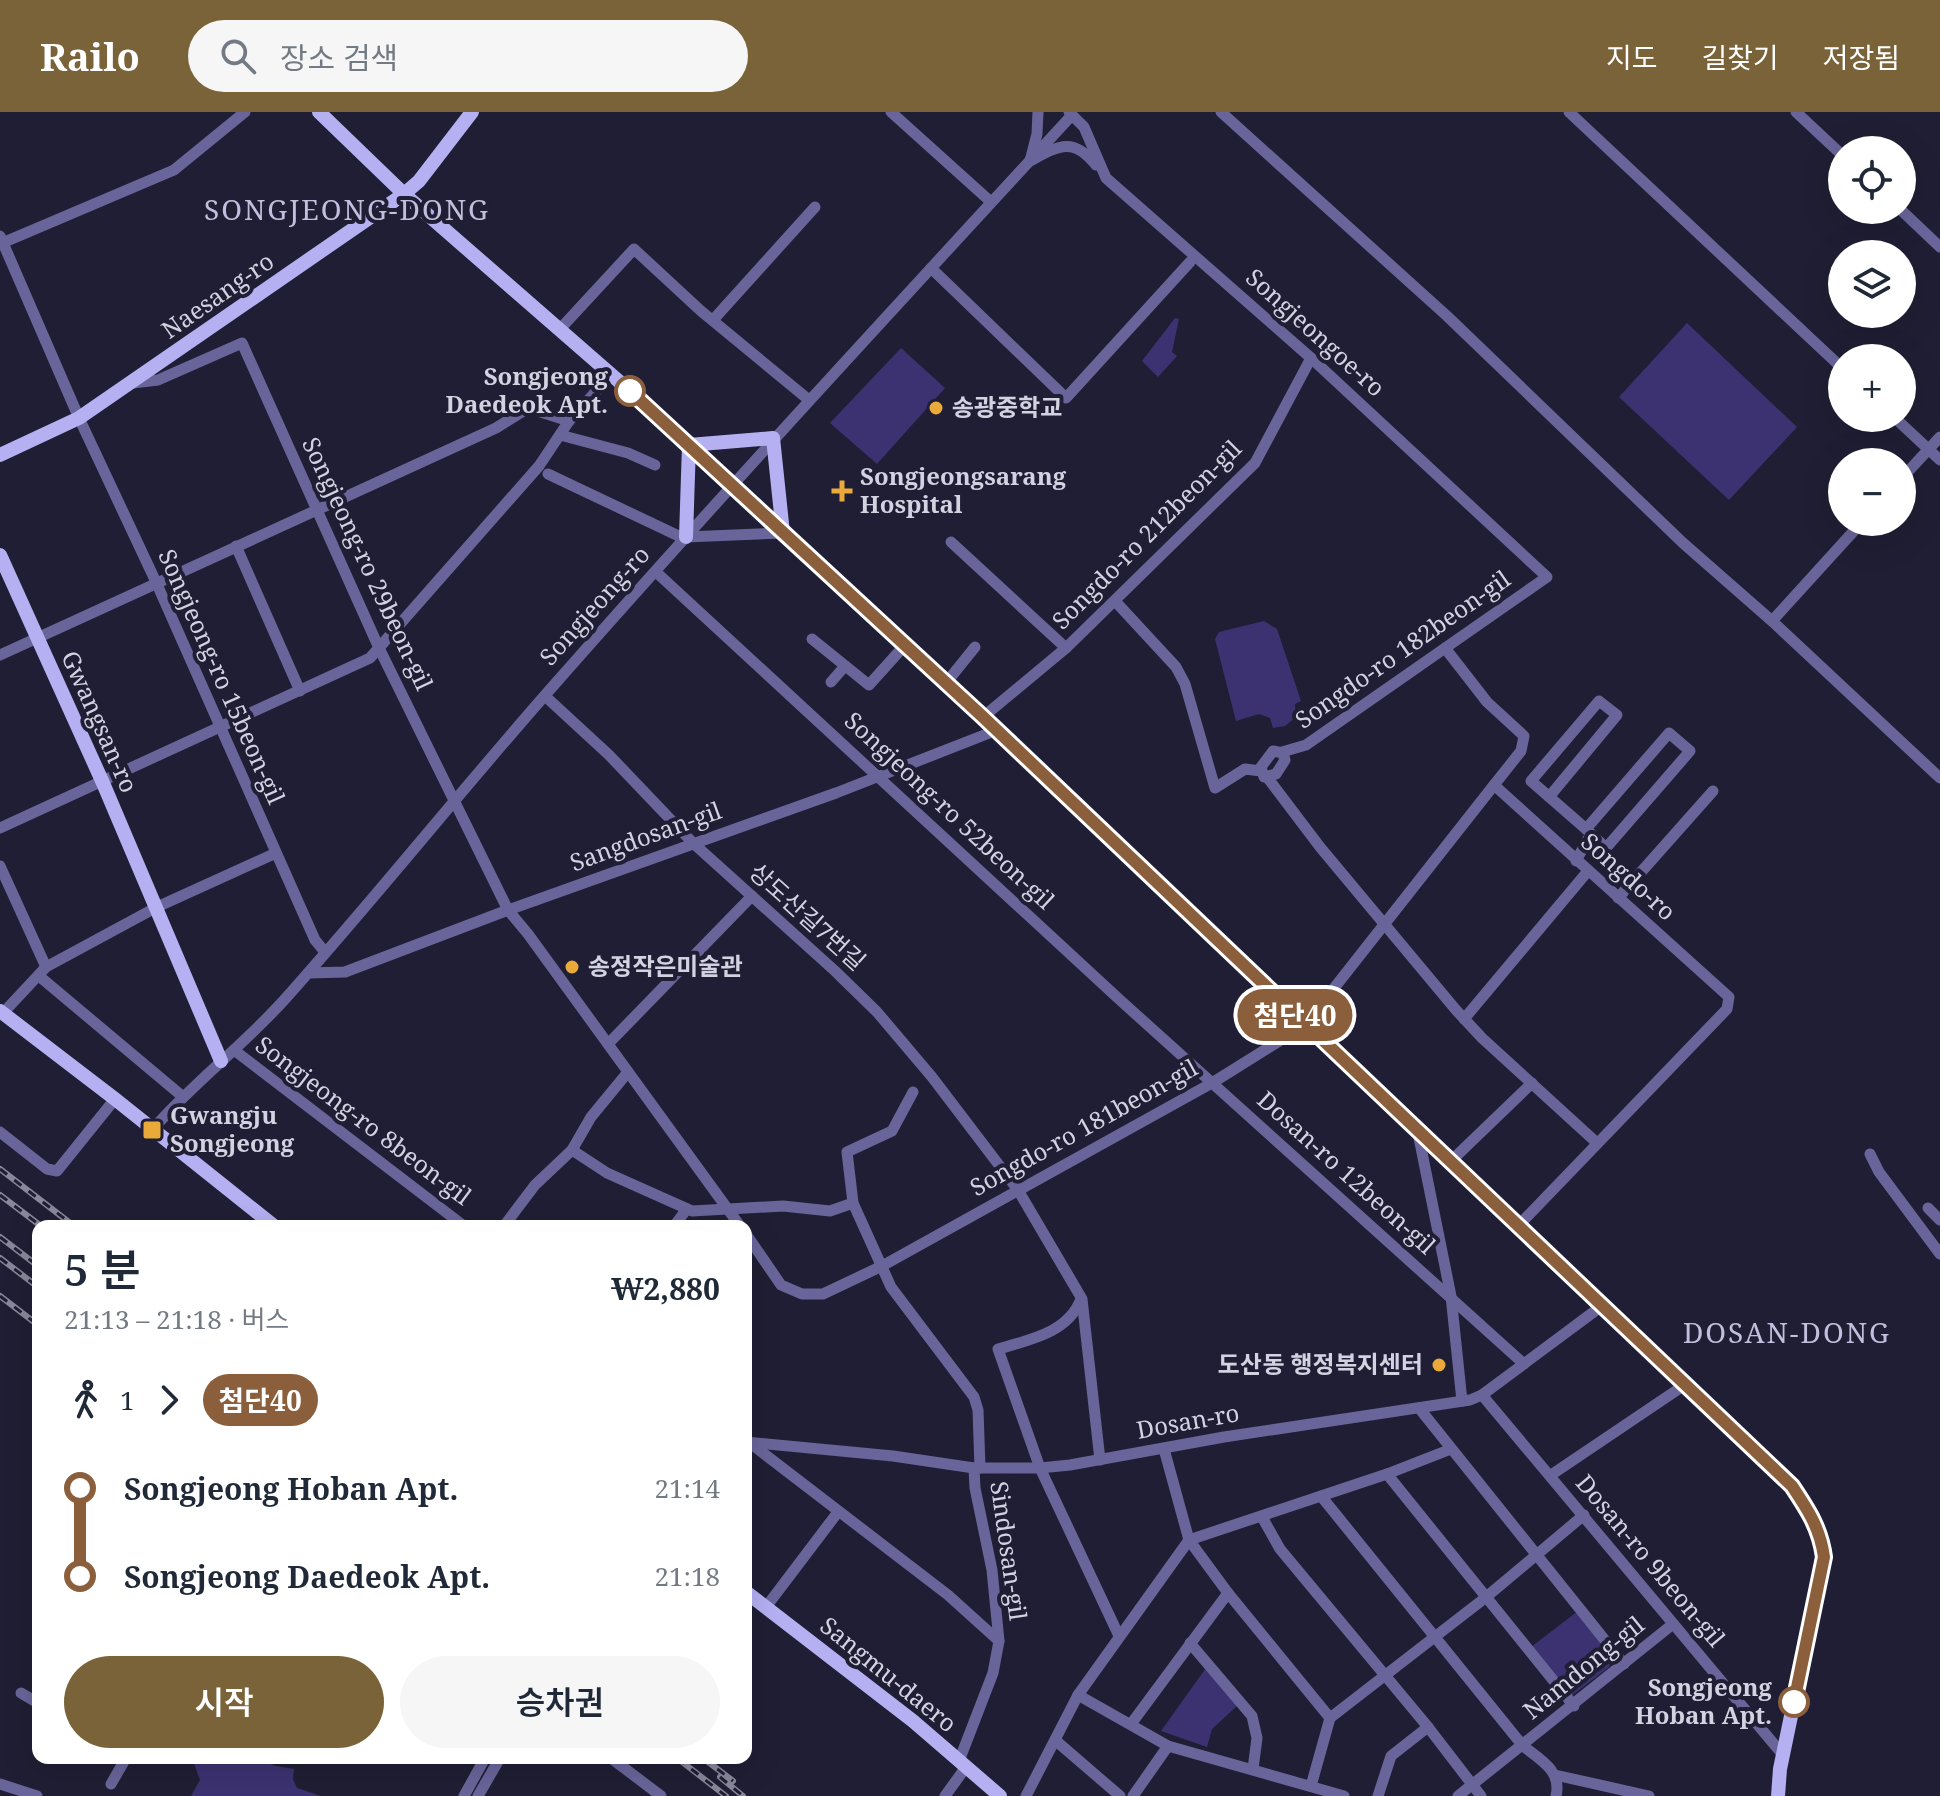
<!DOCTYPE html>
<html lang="ko">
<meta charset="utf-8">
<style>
:root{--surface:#fff;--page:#f6f6f7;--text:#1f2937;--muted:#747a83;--accent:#7a6338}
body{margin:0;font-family:"Noto Serif","Noto Sans KR",serif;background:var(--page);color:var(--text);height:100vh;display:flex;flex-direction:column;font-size:30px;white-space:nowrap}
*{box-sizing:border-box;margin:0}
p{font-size:26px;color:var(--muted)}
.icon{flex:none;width:44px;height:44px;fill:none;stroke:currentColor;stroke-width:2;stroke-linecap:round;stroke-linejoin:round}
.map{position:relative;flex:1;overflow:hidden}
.drawer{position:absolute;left:32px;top:1108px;width:720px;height:544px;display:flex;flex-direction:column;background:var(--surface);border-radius:16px;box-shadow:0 8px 32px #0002}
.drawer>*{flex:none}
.badge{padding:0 16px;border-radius:26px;font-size:28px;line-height:52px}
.fabs{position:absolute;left:1828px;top:24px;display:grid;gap:16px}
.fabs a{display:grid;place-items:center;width:88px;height:88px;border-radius:50%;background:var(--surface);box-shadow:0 8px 32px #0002;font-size:40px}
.map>.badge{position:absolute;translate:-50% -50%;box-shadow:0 0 0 4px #fff}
.legs{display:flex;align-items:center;gap:12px;height:88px;padding:0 32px;font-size:26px}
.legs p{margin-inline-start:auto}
.headline{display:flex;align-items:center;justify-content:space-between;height:136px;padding:0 32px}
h1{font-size:44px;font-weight:600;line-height:60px}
.action{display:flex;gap:16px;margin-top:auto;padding:16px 32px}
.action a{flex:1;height:92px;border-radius:48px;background:var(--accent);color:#fff;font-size:32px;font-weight:600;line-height:92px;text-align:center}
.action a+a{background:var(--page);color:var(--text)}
ul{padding:0 32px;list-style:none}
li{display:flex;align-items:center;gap:28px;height:88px;font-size:30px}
li i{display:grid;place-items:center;width:12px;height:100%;margin:0 10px;background:currentColor}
li i::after{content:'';width:20px;height:20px;margin:-10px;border:6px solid;border-radius:50%;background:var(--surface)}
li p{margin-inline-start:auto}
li:first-child i{background:linear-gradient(#0000 50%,currentColor 0)}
li:last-child i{background:linear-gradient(currentColor 50%,#0000 0)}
header{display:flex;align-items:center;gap:48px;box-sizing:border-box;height:112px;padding:0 40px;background:var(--accent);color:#fff}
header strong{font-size:38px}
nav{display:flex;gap:44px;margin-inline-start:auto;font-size:28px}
.search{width:560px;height:72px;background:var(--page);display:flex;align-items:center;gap:20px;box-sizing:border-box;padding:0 28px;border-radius:44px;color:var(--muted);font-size:30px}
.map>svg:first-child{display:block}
.green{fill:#3c3272}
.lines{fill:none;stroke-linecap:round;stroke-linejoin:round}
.minor{stroke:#69659a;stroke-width:11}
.major{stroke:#b4b0f2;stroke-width:14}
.rail-casing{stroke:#89889a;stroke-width:6}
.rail{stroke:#201e34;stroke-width:3;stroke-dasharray:9;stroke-linecap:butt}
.line-1-casing{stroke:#fff;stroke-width:18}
.line-1{stroke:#8b5e3c;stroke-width:12}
.stop-1-dot{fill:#fff;stroke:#8b5e3c;stroke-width:4}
.poi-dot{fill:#eaaa39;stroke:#201e34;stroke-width:3}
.labels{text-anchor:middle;stroke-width:8;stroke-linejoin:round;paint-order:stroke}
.street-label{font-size:24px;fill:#d3d2e1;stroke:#201e34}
.stop-label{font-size:24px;font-weight:bold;fill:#d3d2e1;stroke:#201e34;text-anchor:end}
.poi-label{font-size:24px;font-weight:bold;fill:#d3d2e1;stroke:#201e34;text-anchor:start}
.quarter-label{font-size:28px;letter-spacing:2px;fill:#c0bfdd;stroke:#201e34}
</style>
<header>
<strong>Railo</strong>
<div class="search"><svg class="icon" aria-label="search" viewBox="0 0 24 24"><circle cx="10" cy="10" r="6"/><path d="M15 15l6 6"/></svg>장소 검색</div>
<nav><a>지도</a><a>길찾기</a><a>저장됨</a></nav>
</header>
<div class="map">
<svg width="1940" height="1684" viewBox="0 0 1940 1684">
<rect width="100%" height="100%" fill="#201e34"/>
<!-- green -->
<g class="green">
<path d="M1175,206L1179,207L1172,240L1177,244L1158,265L1142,249Z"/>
<path d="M1687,211L1797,315L1729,388L1619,285Z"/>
<path d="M901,236L945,276L877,352L830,311Z"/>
<path d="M1264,509L1277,517L1301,589L1295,592L1296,605L1285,614L1273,616L1270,606L1259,602L1236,609L1215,527L1219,520Z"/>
<path d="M1578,1499L1613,1544L1609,1555L1570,1585L1531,1535Z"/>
<path d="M1206,1556L1239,1592L1212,1617L1207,1635L1161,1619Z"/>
<path d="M192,1646H254L276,1654L294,1657L293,1667L297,1676L321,1684H191L200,1668Z"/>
</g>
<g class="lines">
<!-- minor -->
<g class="minor">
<path d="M891,0L991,90"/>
<path d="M1038,0L1037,22L1030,49C1058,34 1073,24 1096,53"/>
<path d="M1069,0L1084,15L1106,66L1311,246L1547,465L1306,633L1282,640"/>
<path d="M1221,0L1447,204L1683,431L1772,509L1940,666"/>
<path d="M1569,0L1842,256"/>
<path d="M1796,0L1842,43"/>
<path d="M1901,98L1940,135"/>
<path d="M0,124L79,306L156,470L315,828L325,840"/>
<path d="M0,132L174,58L245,0"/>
<path d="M931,156L1066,286L1190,150"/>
<path d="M713,208L815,95"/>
<path d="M561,216L634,137L701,199L809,288"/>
<path d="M133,271L158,268L242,231L379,536L508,798L528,822L740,1114"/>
<path d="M1895,306L1940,348"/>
<path d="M560,323L628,341L655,353"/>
<path d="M548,362L685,427"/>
<path d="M1902,366L1940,325"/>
<path d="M686,425L783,421"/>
<path d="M951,430L1066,536"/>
<path d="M236,434L300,579"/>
<path d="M656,460L1120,888L1524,1252"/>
<path d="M1115,489L1176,555L1185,572L1215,676L1245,657L1261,659"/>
<path d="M1772,509L1862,410"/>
<path d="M812,527L869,573L905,533"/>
<path d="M1445,536L1487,590L1524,624L1521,639L1494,673"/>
<path d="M0,543L496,316L528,296L569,309"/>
<path d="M831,570L845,554"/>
<path d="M946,571L975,535"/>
<path d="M545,584L609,643L693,731L835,859L877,900L932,965L1018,1078L1082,1187L1100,1348"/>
<path d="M983,605L1066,536L1255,351L1311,246"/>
<path d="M1669,621L1690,639L1606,736L1586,717Z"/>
<path d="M1273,639L1283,641L1285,648L1276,662L1264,665L1261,655Z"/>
<path d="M1267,665L1320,735L1456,898L1482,926L1597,1031"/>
<path d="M1549,685L1617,603L1599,589L1531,669L1586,717"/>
<path d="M0,716L370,546L539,354L569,309L612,262"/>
<path d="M1576,749L1589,725L1593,724"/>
<path d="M0,754L46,855"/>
<path d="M1618,786L1713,679"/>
<path d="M308,861L345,860L508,798L836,681L997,618"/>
<path d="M39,864L182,984"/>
<path d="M3,901L46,855L157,795L276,741"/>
<path d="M1464,907L1588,759"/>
<path d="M608,932L752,784"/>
<path d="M234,938L464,1114"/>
<path d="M913,980L892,1019L847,1040L853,1091L891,1175L974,1285L978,1298L980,1356"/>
<path d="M1417,1016L1451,1184L1462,1289"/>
<path d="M153,1017C194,970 244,933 285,887C377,784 463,676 554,573C724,380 898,192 1072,3"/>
<path d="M0,1020L47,1057L57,1059L115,987"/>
<path d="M572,1038L591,1005L628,960"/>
<path d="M1870,1042L1879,1060L1940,1142"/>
<path d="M1451,1049L1532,971"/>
<path d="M1928,1096L1940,1108"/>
<path d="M504,1114L535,1073L572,1038L607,1061L692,1099L783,1094L830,1099L853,1091"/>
<path d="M674,1114L687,1097"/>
<path d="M746,1122L781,1173L802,1182H823L882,1154L1212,971L1305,913L1494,673L1729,885L1727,897L1519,1113"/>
<path d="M1081,1187C1068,1221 1029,1228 998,1237L1040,1356L1119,1524"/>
<path d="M1482,1283L1783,1643"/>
<path d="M1419,1296L1624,1552"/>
<path d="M746,1330L893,1344L974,1356H1040L1070,1353L1224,1325L1470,1288L1482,1283L1603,1193"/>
<path d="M750,1331L948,1483L999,1529"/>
<path d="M1164,1337L1189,1428L1228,1481L1330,1606L1485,1486L1584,1403"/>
<path d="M1387,1362L1574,1594"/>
<path d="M1551,1363L1686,1272"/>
<path d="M1321,1384L1523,1634C1541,1648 1562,1659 1556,1684"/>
<path d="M1262,1405L1280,1437L1428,1615L1481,1684"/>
<path d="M766,1495L838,1400"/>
<path d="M1190,1531L1252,1604L1257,1626L1253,1657"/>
<path d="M21,1581L38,1591"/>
<path d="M1078,1583L1168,1634L1344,1684"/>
<path d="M1131,1612L1228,1481"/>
<path d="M1055,1628L1120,1684"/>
<path d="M611,1646L661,1684"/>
<path d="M959,1649L993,1561L999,1529L992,1458L975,1376L974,1356"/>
<path d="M1555,1663L1649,1684"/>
<path d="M0,1672L37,1684"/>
<path d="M111,1672L126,1646"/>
<path d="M1311,1674L1330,1606"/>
<path d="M464,1684L485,1646"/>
<path d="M478,1684L500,1646"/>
<path d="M945,1684L966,1655"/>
<path d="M1026,1684L1078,1583L1189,1428L1387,1362L1451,1337"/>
<path d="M1133,1684L1168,1634"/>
<path d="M1378,1684L1391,1644L1428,1615"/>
<path d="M1458,1684L1673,1512"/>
</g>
<!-- major -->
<g class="major">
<path d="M319,0L404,82L630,279L983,605L1792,1374C1808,1398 1820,1416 1824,1445L1780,1657L1778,1684"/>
<path d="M0,343L79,306L404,82L419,69L472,0"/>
<path d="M686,425L689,333L773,326L783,421"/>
<path d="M0,443L103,671L221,949"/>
<path d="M0,899L115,987L274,1114"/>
<path d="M746,1480L913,1609L1000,1684"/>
</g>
<defs>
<g id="rail">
<path d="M0,1057L74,1114"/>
<path d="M0,1083L41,1114"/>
<path d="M0,1125L38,1154"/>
<path d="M0,1146L38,1175"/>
<path d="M0,1184L38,1213"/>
<path d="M677,1646L726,1684"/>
<path d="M703,1646L733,1669"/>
<path d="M720,1665L743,1684"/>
</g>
</defs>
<!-- rail casing -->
<use href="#rail" class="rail-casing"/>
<!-- rail -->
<use href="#rail" class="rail"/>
</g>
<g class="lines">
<defs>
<path id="line-1" d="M630,279L983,605L1792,1374C1808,1398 1820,1416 1824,1445L1794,1590"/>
</defs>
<!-- line-1 casing -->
<use href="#line-1" class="line-1-casing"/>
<!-- line-1 -->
<use href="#line-1" class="line-1"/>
</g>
<!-- markers -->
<g class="stop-1-dot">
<circle cx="630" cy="279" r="14"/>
<circle cx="1794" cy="1590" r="14"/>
</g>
<g class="poi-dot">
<circle cx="936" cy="296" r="8"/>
<path d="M838 367h8v8h8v8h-8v8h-8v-8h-8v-8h8z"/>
<circle cx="572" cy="855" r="8"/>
<rect x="142" y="1008" width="20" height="20" rx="4"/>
<circle cx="1439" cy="1253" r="8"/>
</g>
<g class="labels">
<!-- street labels -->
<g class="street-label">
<text transform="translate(218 184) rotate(-35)" y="8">Naesang-ro</text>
<text transform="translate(1315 221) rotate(42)" y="8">Songjeongoe-ro</text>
<text transform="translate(1147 423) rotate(-45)" y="8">Songdo-ro 212beon-gil</text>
<text transform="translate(367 452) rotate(65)" y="8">Songjeong-ro 29beon-gil</text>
<text transform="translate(595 494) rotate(-48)" y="8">Songjeong-ro</text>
<text transform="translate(1403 538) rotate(-35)" y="8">Songdo-ro 182beon-gil</text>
<text transform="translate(221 565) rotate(66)" y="8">Songjeong-ro 15beon-gil</text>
<text transform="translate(99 610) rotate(66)" y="8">Gwangsan-ro</text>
<text transform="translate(949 699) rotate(43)" y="8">Songjeong-ro 52beon-gil</text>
<text transform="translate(646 725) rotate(-20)" y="8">Sangdosan-gil</text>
<text transform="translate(1628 765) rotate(42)" y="8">Songdo-ro</text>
<text transform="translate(807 805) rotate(42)" y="8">상도산길7번길</text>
<text transform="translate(363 1009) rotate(37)" y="8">Songjeong-ro 8beon-gil</text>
<text transform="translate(1084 1016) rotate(-29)" y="8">Songdo-ro 181beon-gil</text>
<text transform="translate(1346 1061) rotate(42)" y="8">Dosan-ro 12beon-gil</text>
<text transform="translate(1188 1310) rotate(-10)" y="8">Dosan-ro</text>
<text transform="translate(1008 1439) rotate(82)" y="8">Sindosan-gil</text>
<text transform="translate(1650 1449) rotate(50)" y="8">Dosan-ro 9beon-gil</text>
<text transform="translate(1584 1556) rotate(-39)" y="8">Namdong-gil</text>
<text transform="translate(888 1563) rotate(39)" y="8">Sangmu-daero</text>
</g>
<!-- stop labels -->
<g class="stop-label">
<text x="608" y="273">Songjeong<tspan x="608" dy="28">Daedeok Apt.</tspan></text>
<text x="1772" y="1584">Songjeong<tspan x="1772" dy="28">Hoban Apt.</tspan></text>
</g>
<!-- poi labels -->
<g class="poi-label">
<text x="952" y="304">송광중학교</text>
<text x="860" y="373">Songjeongsarang<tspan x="860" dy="28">Hospital</tspan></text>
<text x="588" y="863">송정작은미술관</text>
<text x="170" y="1012">Gwangju<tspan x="170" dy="28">Songjeong</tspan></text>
<text x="1423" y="1261" text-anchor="end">도산동 행정복지센터</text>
</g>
<!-- quarter labels -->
<g class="quarter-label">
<text x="347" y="108">SONGJEONG-DONG</text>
<text x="1787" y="1231">DOSAN-DONG</text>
</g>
</g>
</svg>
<div class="fabs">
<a><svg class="icon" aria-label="locate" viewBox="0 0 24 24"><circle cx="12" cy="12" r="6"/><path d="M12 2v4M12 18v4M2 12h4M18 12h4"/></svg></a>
<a><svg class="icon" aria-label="layers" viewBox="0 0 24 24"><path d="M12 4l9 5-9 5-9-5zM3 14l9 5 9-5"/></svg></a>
<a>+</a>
<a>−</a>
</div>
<b class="badge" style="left:1295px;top:903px;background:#8b5e3c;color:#fff">첨단40</b>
<section class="drawer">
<div class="headline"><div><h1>5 분</h1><p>21:13 – 21:18 · 버스</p></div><b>₩2,880</b></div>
<div class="legs"><svg class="icon" aria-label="walk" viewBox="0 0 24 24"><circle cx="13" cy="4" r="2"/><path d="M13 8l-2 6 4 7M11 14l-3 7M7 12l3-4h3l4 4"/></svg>1<svg class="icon" aria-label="forward" viewBox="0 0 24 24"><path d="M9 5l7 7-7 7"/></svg><b class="badge" style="background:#8b5e3c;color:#fff">첨단40</b></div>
<ul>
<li><i style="color:#8b5e3c"></i><b>Songjeong Hoban Apt.</b><p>21:14</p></li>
<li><i style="color:#8b5e3c"></i><b>Songjeong Daedeok Apt.</b><p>21:18</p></li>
</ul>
<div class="action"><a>시작</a><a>승차권</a></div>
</section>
</div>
